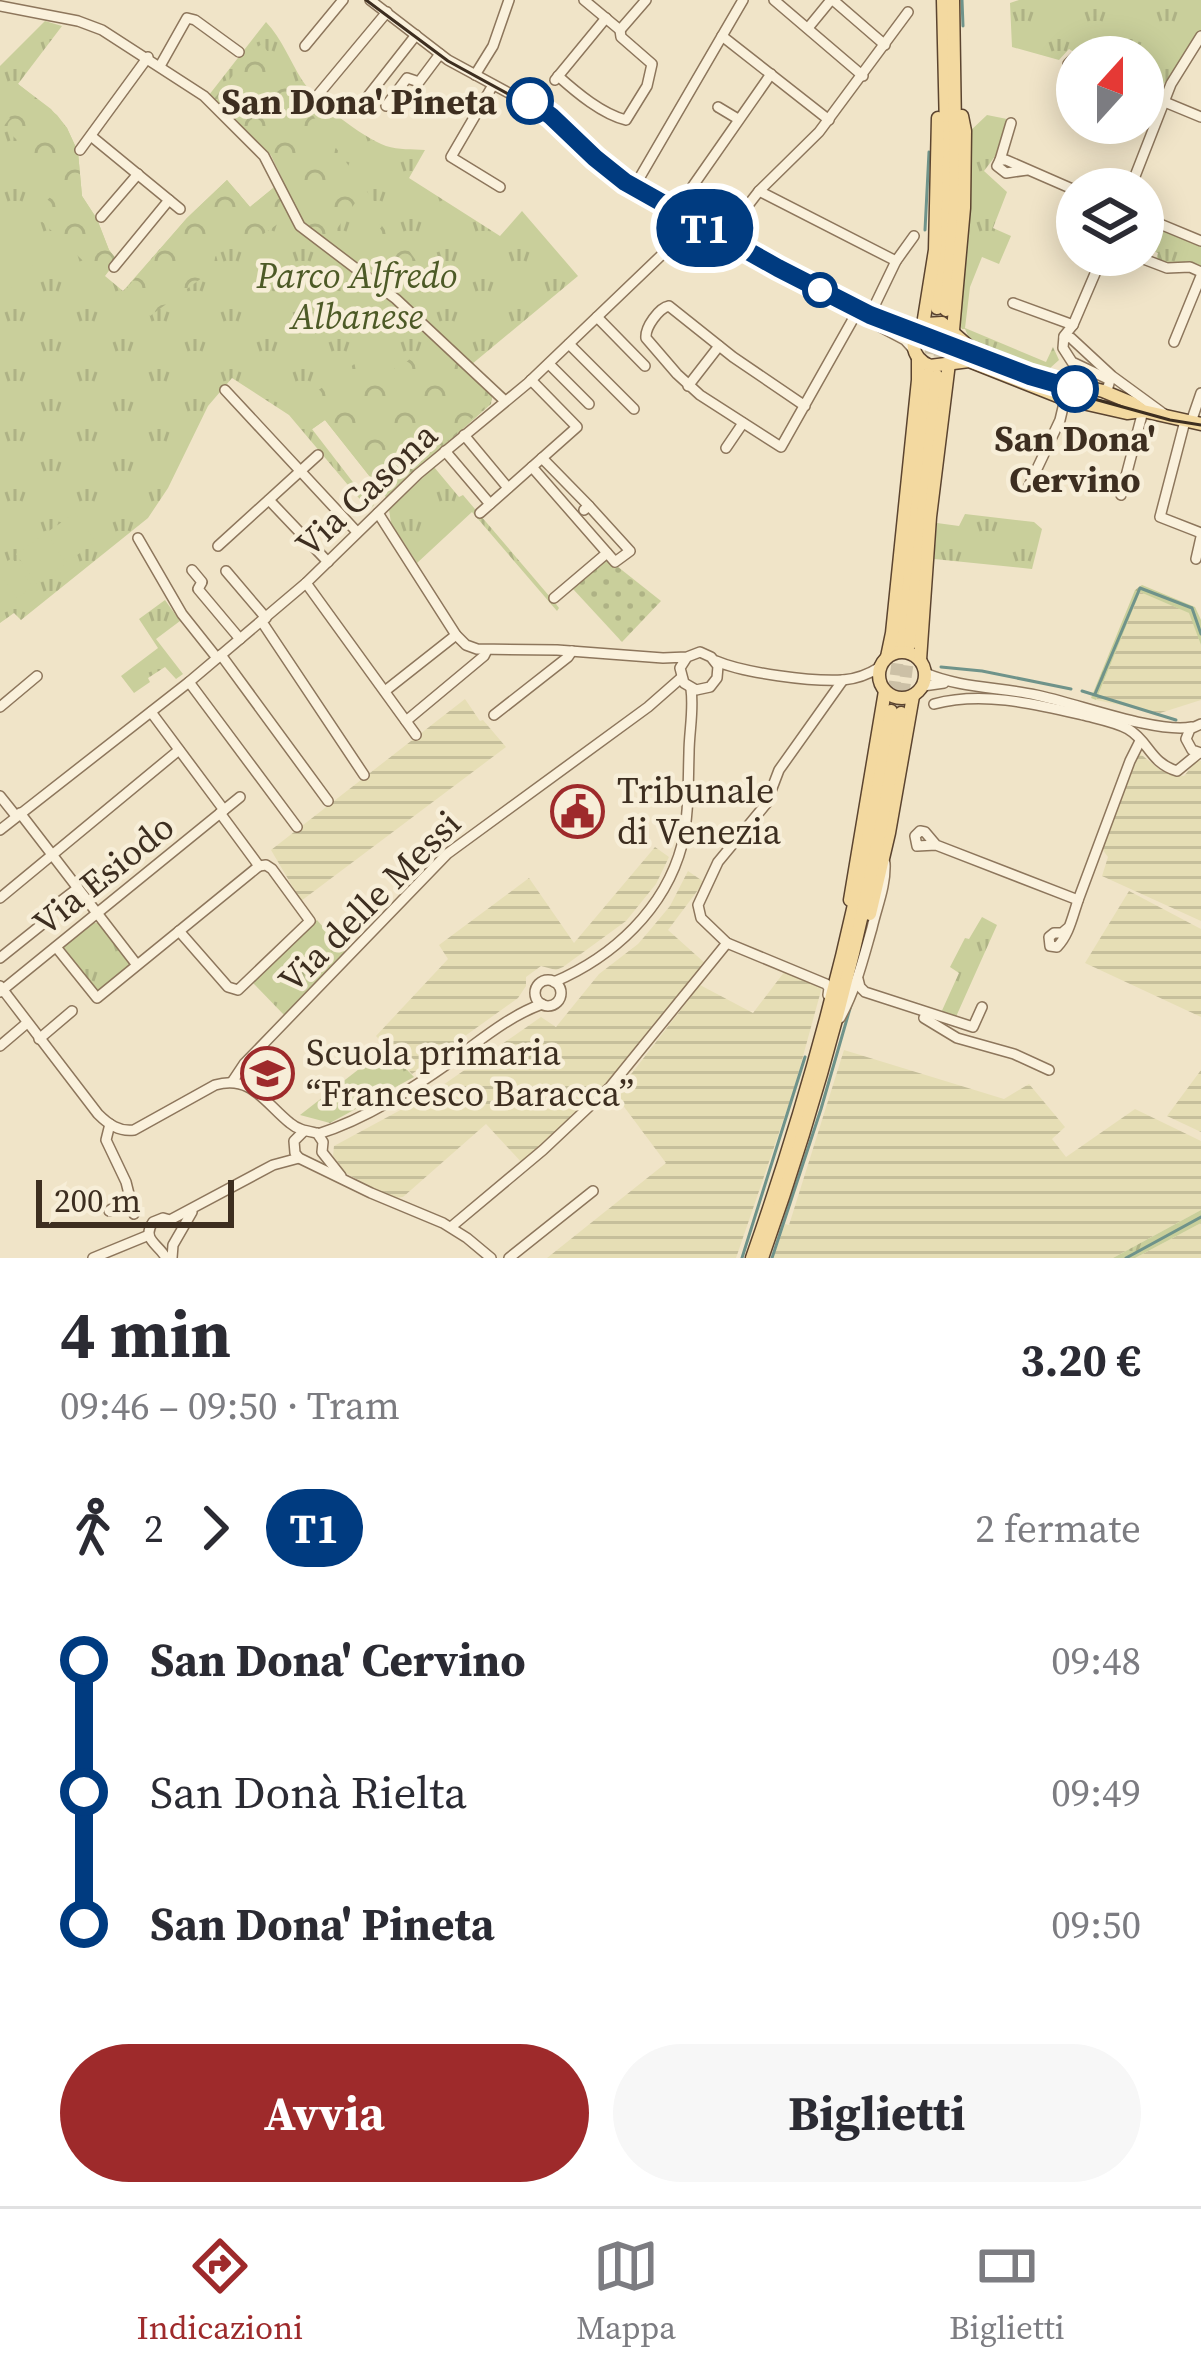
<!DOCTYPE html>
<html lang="it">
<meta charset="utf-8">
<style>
:root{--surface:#fff;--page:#f7f7f7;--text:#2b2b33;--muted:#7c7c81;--line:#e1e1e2;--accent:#9e2a2b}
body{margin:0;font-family:"Source Serif 4",serif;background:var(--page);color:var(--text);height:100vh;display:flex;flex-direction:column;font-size:45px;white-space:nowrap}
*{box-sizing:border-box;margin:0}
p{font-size:39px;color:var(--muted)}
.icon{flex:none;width:66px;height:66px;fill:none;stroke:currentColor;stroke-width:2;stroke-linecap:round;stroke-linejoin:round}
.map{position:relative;height:1258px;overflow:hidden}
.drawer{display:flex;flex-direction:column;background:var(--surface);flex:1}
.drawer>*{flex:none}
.badge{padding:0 24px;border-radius:39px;font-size:42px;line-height:78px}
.needle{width:78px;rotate:21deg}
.controls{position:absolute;left:1056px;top:36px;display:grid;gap:24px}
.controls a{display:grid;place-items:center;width:108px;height:108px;border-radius:50%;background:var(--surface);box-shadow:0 6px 30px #0003;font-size:60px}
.scale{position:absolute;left:36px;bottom:30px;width:198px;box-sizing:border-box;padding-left:12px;border:6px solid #3d2e20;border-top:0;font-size:33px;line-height:42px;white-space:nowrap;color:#3d2e20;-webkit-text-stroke:9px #f7eed8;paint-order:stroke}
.map>.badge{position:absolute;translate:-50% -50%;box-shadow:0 0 0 6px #fff}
.legs{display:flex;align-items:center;gap:18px;height:132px;padding:0 60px;font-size:39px}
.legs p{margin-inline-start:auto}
.headline{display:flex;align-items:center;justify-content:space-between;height:204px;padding:0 60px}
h1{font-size:66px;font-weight:700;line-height:90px}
.action{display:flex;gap:24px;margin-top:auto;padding:24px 60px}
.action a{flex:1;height:138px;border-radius:72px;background:var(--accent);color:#fff;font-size:48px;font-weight:700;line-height:138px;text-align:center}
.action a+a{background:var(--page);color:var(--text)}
ul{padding:0 60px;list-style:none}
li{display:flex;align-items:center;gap:42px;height:132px;font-size:45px}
li i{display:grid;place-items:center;width:18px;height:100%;margin:0 15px;background:currentColor}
li i::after{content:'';width:30px;height:30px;margin:-15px;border:9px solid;border-radius:50%;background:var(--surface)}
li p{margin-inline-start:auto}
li:first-child i{background:linear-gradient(#0000 50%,currentColor 0)}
li:last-child i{background:linear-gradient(currentColor 50%,#0000 0)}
.tabs{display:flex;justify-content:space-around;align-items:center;height:168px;border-top:3px solid var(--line);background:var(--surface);font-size:33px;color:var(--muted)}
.tabs a{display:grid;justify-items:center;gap:6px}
.tabs .active{color:var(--accent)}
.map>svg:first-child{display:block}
.farmland{fill:url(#farmland-rules)}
.grass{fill:url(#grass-tufts)}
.forest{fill:url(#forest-crowns)}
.garden{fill:url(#garden-dots)}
.pitch{fill:#c9cf9b}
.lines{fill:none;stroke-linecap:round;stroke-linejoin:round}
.stream{stroke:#6f938a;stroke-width:3}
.major-tunnel{stroke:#ccc0a6;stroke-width:12;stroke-dasharray:12 6;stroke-linecap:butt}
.minor-casing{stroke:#8d765c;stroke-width:12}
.major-casing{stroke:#5b4430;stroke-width:15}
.minor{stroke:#faf1dc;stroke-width:9}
.major{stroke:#f3d9a0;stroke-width:12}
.tram{stroke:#3d2e20;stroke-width:3}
.line-1-casing{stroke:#fff;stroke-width:27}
.line-1{stroke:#003b80;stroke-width:18}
.stop-1-dot{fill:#fff;stroke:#003b80;stroke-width:6}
.labels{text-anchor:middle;stroke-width:9;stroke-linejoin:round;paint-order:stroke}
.stop-label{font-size:36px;font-weight:bold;fill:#3d2e20;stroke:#f7eed8;text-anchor:end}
.park-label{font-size:36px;font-style:italic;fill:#4d5a26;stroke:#f7eed8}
.street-label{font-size:36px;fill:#3d2e20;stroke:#f7eed8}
.poi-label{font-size:36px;fill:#3d2e20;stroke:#f7eed8;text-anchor:start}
</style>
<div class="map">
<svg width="1201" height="1258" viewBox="0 0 1201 1258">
<defs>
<pattern id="farmland-rules" width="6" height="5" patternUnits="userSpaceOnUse" patternTransform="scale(3)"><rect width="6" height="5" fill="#e6deb5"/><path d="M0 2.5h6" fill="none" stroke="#c6bf9b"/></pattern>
<pattern id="grass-tufts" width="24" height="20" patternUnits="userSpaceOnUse" patternTransform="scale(3)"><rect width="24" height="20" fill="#c9cf9b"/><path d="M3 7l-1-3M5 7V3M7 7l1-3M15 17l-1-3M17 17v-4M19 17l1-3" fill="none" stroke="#aeb285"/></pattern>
<pattern id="forest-crowns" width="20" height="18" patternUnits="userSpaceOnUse" patternTransform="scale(3)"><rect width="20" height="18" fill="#c9cf9b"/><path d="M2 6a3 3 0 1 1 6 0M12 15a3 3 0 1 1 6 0" fill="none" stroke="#aeb285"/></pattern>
<pattern id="garden-dots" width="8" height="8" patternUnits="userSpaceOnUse" patternTransform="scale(3)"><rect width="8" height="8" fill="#c9cf9b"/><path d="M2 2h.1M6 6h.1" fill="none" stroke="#aeb285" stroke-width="1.8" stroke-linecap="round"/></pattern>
</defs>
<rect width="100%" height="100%" fill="#f0e4c8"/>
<!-- farmland -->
<g class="farmland">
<path d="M1140,592L1190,613L1201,645V700L1160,713L1096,700Z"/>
<path d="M465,699L480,721L483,720L506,747L301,901L271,850Z"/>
<path d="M1138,752L1159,769L1173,775L1184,776L1197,760L1201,761V921L1102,876L1108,857L1102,849Z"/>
<path d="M655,847L669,857L656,884L626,921L563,967L556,970L541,966L526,977V986L518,998L412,1074L376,1036L448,959L439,945L529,878L574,943Z"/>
<path d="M688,871L704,882L668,930L706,964L595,1099L523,1164L486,1124L403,1197L395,1198L380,1192L340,1170L341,1166L333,1156L334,1146L430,1094L541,1017L556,1027L599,974L638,944L650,930L670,906Z"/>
<path d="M1129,891L1201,929V1017L1085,963Z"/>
<path d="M785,971L822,987L794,1089L736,1258H547L666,1163L613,1092L632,1073L700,985L753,1013Z"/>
<path d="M844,1050L1004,1099L1029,1084L1065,1127L1052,1139L1066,1157L1135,1109L1201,1141V1210L1113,1258H773L785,1224L789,1225Z"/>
<path d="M1201,1070V1132L1167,1116Z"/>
<path d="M1201,1223V1258H1135Z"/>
</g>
<!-- grass -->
<g class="grass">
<path d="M1019,0H1201V35L1157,93L1143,87V57H1077V63L1074,52L1069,49L1059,60L1012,47L1010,3Z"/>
<path d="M45,21L62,26L18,84L57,115L67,128L78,152L82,196L97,219L109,250L117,260L105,276L123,291L187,218L227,180L250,207L283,180L271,155L209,95L266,22C282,39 290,61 302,80C316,102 362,137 386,146C399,150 412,149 425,150L409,178L500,236L522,211L578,276L466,369L492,397L491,404L386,497L325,420L312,429L369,503L374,505L369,510L289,415L232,378L208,406L168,488L148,518L21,620L14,613L0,623V66Z"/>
<path d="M987,115L1007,119L996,155L984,171L1007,192L993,228L1011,236L999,264L982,257L970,287L965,328L1046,362L1053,347L1059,360L1049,369H1040L969,338L965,329H962L957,321L968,133Z"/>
<path d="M1155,227L1201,246V269L1168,265L1156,260L1158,253L1146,248Z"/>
<path d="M434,467L459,497L463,495L556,604L559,608L557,611L472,512L417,563L391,523L389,510Z"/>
<path d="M965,514L1034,522L1042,529L1032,569L934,559L937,523L959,526Z"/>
<path d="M1142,585L1195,607L1201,620V645L1189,613L1140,592L1096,700L1091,698L1135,590Z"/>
<path d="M165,600L180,621L156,639L183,674L176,679L165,667L148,678L150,682L134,693L121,676L158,648L139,619Z"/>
<path d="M982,917L997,925L955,1019L940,1015L959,973L950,967L965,938L969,939Z"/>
<path d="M317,920L345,952L285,1016L252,982Z"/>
<path d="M89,923H100L133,965L97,993L63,946Z"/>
<path d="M386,1048L414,1077L330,1123L300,1115Z"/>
<path d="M1201,1210V1223L1135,1258H1113Z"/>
</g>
<!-- forest -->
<g class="forest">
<path d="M265,42V48L444,300L420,316L354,263L382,226L355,203L327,243L302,222L295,212L249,244L234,226L220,225L210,236L218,262L209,268L210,272L150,316L124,291L187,218L227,180L250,207L283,180L271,155L214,99L253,50Z"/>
<path d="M14,81L51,109L67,128L78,152L82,196L97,219L109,250L117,260L102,279L34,214L55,192L38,177L42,171L25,155L28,150L3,127L10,118L0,108V97Z"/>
<path d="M435,335L491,393L492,400L386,497L325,420L311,430L301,417L298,405L375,349L397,371Z"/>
</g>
<!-- garden -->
<path class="garden" d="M608,559L661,601L622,642L573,589Z"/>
<!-- pitch -->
<g class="pitch">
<path d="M0,199L52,245L11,288L0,277Z"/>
<path d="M75,513L96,542L67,562L46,533Z"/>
<path d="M45,534L66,563L37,584L16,554Z"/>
<path d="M12,558L33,587L17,598L0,574V566Z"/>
</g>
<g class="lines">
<!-- stream -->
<g class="stream">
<path d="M962,0L963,26"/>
<path d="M925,230L929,152"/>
<path d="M941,667L982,671L1071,689"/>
<path d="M1082,691L1176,720"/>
<path d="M1095,694L1140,588L1192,608L1201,634"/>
<path d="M742,1258L805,1057"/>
<path d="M772,1258L821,1109L851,1005"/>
<path d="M1126,1258L1201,1217"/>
</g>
<!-- major-tunnel -->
<g class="major-tunnel">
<path d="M928,372L937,308"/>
<path d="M937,375L946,310"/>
<path d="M891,711L900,644"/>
<path d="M901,713L910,644"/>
</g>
<defs>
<g id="minor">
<path d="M370,0L448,60L544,112L600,164L641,194L849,306L906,325L921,327"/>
<path d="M584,0L620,30L646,0"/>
<path d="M774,0L863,76"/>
<path d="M833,0L885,45"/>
<path d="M0,6L78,21L102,30L204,96L264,156L300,226L396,299L505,401"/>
<path d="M808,28L831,0"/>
<path d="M722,36L829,120"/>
<path d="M305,46L343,0"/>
<path d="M1075,57L1068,64L1077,68"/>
<path d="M160,66L187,18L195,20L239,52"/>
<path d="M475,75L493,46L509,0"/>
<path d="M558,76C577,93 602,114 626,120L647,86L652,64L621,37L620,30"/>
<path d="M555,80L606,18"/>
<path d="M493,85L451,157L500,187"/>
<path d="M1143,93L1201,117"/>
<path d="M317,96L387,12"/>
<path d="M365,100L416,35"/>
<path d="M386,106L407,78L419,82L440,54"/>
<path d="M718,107L738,119"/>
<path d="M91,136L180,209"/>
<path d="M80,150L148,57"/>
<path d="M1000,160L1011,123"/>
<path d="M1027,170L1006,173L997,166L1000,160H1006L1077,191"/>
<path d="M633,189L743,0"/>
<path d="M1130,189L1171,84L1201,36"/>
<path d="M759,191L896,261"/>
<path d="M674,213L771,74"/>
<path d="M101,217L138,174"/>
<path d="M1143,217L1201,241"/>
<path d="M722,239L759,191L819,132L908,12"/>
<path d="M1103,255L1073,325L1064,336L1063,348L1072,362L1110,380L1108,387L1103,391"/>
<path d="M1133,255L1167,268L1190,267L1201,272"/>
<path d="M114,267L169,200"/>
<path d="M1013,303L1073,325"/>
<path d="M858,315L905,340L914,350"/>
<path d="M870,315L896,261L914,236"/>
<path d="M597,317L645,366"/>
<path d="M1064,337L1071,338L1112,376L1164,414"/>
<path d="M1174,342L1201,276"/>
<path d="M569,344L634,409"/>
<path d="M549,364L589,404"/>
<path d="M688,386L719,346"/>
<path d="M225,390L357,532"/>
<path d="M805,406L733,357L669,306C659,308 645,327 646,338L677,374L700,395L781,447L852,321L857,309"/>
<path d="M1185,421L1160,517L1201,533"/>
<path d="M1191,422L1201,393"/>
<path d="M464,435L508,488"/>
<path d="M726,448L743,423"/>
<path d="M445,451L490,504"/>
<path d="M542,458L589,506L584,510"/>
<path d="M532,467L615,562L630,551L589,506"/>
<path d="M1027,490L1060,420L1065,399"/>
<path d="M1121,495L1143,411"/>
<path d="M269,500L328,562"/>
<path d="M378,513L456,635L466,645L477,649L557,650L663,658L687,657L700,652L711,657L718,666L717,678L710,687L696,690L684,683L680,668L687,657"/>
<path d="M480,513L577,427L531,380"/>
<path d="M138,538L182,614L217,658"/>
<path d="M218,546L318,455"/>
<path d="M1196,559L1201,537"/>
<path d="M192,570L202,582L198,589L240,639"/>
<path d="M226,571L266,618"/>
<path d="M306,583L416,735"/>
<path d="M554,598L607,553"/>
<path d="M262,622L364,775"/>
<path d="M221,655L328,801"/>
<path d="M716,661C744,673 812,682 843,680C856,679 869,674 880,667"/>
<path d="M925,673C960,688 999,687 1036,695C1076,703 1156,734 1192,727"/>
<path d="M189,682L297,827"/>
<path d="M923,686L944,683"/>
<path d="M385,691L456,635"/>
<path d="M934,704C983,691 1035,704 1083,715C1098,719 1115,722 1128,729C1149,741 1150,763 1177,771L1199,753"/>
<path d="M0,707L37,676"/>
<path d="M151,712L224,810"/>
<path d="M494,715L568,657L572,651"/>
<path d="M406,721L484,656L487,650"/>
<path d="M1201,724L1190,729L1186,739L1192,750L1201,753"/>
<path d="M0,796L16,816"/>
<path d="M20,813L137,965"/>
<path d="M220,813L259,866"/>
<path d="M0,830L189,682L306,583L418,474L528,383L694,224"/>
<path d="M936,845L917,846L915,836L920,831L925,832L936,845L1078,900"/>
<path d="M0,898L179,750"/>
<path d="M1069,927L1062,933H1054L1049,937L1050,946L1057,947C1070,934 1073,913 1080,895C1096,851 1113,806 1130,761L1140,741"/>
<path d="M179,931L228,987L238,990L310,921L272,869L266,865L259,866"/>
<path d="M56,947L97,998L259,866"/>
<path d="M0,958L45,922L48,911L78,888"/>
<path d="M858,979L860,987L865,992L973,1027L982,1007"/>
<circle cx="548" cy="993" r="13"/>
<path d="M554,982C613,957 665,909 682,845C689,815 688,784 689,753C689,732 694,710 691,689"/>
<path d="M0,986L98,1114C108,1124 119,1132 134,1130L215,1085C251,1074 265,1103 290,1123C298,1130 307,1131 317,1133L323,1142L322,1152L341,1176"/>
<path d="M0,992L240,797"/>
<path d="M828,995L829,988L826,984L727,943L701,918L698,905L718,862L766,804L779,770L843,680"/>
<path d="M925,1016L924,1018L957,1038L1014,1054L1049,1070"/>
<path d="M840,1018C856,989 863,959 872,928C877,906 886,886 885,863"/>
<path d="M39,1039L72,1011"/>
<path d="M0,1046L27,1023"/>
<path d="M232,1082L244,1064L447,854L648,707L681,678"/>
<path d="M110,1124L106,1140L126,1182L134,1214"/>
<path d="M304,1131L294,1141L295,1153L299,1158L371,1193L443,1223L467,1238L491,1258"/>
<path d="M318,1134C366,1119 412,1089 453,1060C481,1040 509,1016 542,1004"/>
<path d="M109,1211L130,1196"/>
<path d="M451,1227L543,1150L610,1087L727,943"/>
<path d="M93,1258L149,1235"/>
<path d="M166,1258C159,1244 141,1240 153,1222L163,1218L170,1220L273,1165L299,1158"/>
<path d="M172,1258L173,1245L192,1212"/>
<path d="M509,1258L593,1191"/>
</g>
<g id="major">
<path d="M937,308L944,238L947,172L943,0"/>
<path d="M946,310L956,192L953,0"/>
<path d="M923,325L935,250L938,118"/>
<path d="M953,330L964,208L965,131L962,116"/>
<path d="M1143,411L1132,403L1103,391L1027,372L974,351L942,323L926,324C908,337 910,357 930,366L969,361L1065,399L1127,413L1143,411L1201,424"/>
<path d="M900,644L928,374"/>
<path d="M910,644L937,376"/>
<circle cx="902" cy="675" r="23"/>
<path d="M887,657L892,633L918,380V359"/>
<path d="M920,660L930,517L949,363"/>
<path d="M850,900L885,691"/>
<path d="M870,914L889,833L913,696"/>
<path d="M752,1258C815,1079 862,898 891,711"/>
<path d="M762,1258C825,1080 872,899 901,713"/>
</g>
</defs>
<!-- minor casing -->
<use href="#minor" class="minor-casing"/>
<!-- major casing -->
<use href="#major" class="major-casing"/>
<!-- minor -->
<use href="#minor" class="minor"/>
<!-- major -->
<use href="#major" class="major"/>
<!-- tram -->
<path class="tram" d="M366,0L448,61L543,113L599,166L632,191L847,310L1047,386L1170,420L1201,425"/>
</g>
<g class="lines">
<defs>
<path id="line-1" d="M530,101L551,116L595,158L625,182L778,268L870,315L1030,376L1075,389"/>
</defs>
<!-- line-1 casing -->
<use href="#line-1" class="line-1-casing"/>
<!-- line-1 -->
<use href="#line-1" class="line-1"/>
</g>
<!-- icons -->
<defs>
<symbol id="civic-ring" viewBox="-11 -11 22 22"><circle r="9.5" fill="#f7eed8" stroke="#9e2a2b" stroke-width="1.5"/><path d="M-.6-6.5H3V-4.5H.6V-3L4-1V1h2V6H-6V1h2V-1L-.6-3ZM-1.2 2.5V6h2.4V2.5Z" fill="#9e2a2b"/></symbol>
<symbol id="school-ring" viewBox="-11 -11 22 22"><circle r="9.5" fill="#f7eed8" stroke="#9e2a2b" stroke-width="1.5"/><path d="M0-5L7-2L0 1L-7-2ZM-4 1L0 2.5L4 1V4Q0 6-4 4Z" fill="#9e2a2b"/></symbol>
</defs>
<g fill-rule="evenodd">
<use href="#civic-ring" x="548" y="782" width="59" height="59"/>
<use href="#school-ring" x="238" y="1044" width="59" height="59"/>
</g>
<!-- markers -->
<g class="stop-1-dot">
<circle cx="530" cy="101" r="21"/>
<circle cx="820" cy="290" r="15"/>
<circle cx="1075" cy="389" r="21"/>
</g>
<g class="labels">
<!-- stop labels -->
<g class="stop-label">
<text x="497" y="114">San Dona' Pineta</text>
<text x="1075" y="451" text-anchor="middle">San Dona'<tspan x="1075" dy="41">Cervino</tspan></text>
</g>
<!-- park labels -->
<g class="park-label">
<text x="357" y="288">Parco Alfredo<tspan x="357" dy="41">Albanese</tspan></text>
</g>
<!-- street labels -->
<g class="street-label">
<text transform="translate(366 489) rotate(-43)" y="13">Via Casona</text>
<text transform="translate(103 874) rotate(-39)" y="13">Via Esiodo</text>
<text transform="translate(369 901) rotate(-45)" y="13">Via delle Messi</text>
</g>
<!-- poi labels -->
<g class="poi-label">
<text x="617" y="803">Tribunale<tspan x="617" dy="41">di Venezia</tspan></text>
<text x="306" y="1065">Scuola primaria<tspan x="306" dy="41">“Francesco Baracca”</tspan></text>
</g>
</g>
</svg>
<div class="controls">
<a><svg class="needle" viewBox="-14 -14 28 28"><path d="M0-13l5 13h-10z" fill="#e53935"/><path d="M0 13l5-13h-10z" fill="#7c7c81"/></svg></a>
<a><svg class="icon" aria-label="layers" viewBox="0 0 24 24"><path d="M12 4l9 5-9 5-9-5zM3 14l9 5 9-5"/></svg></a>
</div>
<div class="scale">200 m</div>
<b class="badge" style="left:705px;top:228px;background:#003b80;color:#fff">T1</b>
</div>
<section class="drawer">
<div class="headline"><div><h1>4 min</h1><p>09:46 – 09:50 · Tram</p></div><b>3.20 €</b></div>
<div class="legs"><svg class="icon" aria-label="walk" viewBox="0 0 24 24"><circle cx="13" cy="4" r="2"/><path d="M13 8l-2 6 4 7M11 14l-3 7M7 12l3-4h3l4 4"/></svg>2<svg class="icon" aria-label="forward" viewBox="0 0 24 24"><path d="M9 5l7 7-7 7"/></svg><b class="badge" style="background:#003b80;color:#fff">T1</b><p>2 fermate</p></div>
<ul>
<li><i style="color:#003b80"></i><b>San Dona' Cervino</b><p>09:48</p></li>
<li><i style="color:#003b80"></i><span>San Donà Rielta</span><p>09:49</p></li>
<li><i style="color:#003b80"></i><b>San Dona' Pineta</b><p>09:50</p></li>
</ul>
<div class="action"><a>Avvia</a><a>Biglietti</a></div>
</section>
<nav class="tabs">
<a class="active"><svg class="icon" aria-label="directions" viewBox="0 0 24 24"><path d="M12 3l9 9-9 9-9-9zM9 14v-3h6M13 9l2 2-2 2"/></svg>Indicazioni</a>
<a><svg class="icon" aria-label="map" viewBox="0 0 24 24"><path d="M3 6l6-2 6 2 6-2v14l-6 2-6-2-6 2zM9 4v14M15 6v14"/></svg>Mappa</a>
<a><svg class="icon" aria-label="tickets" viewBox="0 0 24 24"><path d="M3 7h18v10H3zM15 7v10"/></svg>Biglietti</a>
</nav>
